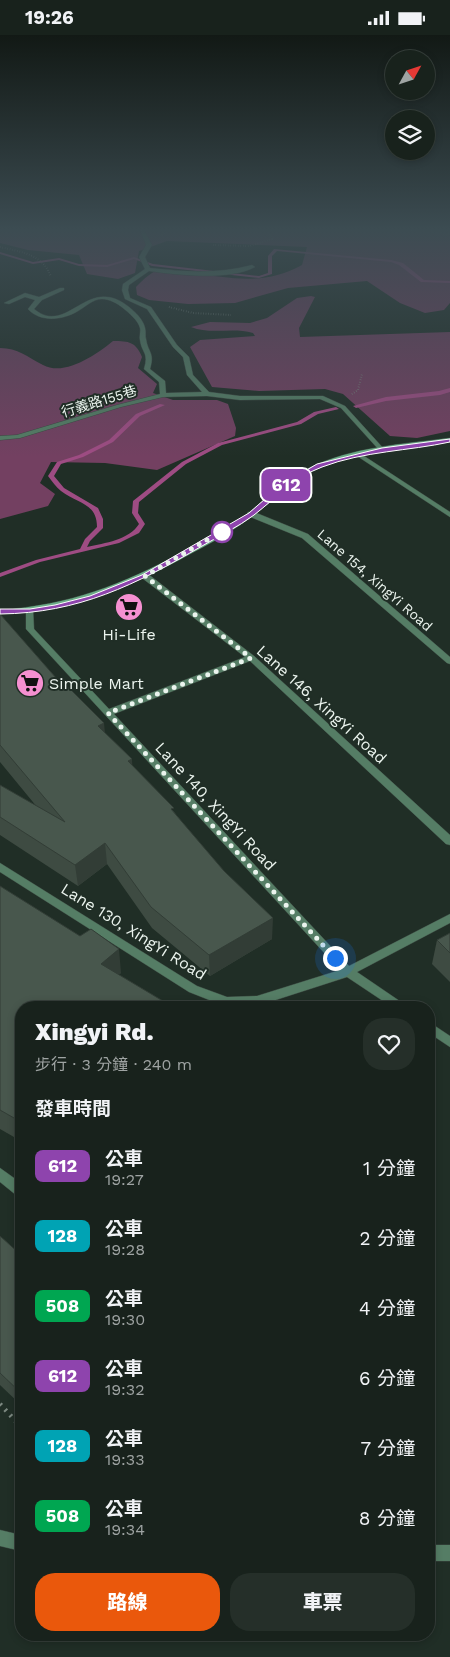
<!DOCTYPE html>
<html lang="zh-TW">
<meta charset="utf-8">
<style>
:root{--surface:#18221c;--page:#252f29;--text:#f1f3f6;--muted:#9fa4a3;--line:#363f3b;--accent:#ea580c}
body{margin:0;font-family:"Work Sans","Noto Sans TC",sans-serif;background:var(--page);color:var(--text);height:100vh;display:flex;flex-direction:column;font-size:19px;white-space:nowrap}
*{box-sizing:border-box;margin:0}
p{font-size:16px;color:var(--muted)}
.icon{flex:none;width:28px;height:28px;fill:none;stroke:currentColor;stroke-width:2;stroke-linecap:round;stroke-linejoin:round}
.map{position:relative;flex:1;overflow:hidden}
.side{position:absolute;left:15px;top:966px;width:420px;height:640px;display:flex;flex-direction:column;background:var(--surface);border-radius:20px;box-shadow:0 2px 8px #0003,0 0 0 1px var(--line)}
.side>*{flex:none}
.badge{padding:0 10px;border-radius:8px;font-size:18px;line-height:32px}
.needle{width:32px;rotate:50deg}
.buttons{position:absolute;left:385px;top:15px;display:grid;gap:10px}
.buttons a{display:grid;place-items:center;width:50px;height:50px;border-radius:50%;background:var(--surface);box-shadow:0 2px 8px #0003,0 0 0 1px var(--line);font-size:25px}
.you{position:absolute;width:25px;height:25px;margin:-12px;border:4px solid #fff;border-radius:50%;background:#1a73e8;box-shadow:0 0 0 8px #1a73e833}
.map>.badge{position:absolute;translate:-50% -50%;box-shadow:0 0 0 2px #fff}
h2{padding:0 20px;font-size:19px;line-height:45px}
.round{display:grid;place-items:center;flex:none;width:52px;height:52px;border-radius:20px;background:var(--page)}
.headline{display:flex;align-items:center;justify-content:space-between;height:85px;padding:0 20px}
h1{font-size:24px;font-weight:800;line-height:38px}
.button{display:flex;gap:10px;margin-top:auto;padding:10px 20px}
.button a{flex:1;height:58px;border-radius:20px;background:var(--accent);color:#fff;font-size:20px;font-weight:800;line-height:58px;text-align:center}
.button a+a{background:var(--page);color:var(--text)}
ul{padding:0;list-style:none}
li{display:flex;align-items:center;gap:15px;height:70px;padding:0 20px}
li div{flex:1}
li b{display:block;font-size:19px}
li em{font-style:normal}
li .badge{min-width:55px;font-weight:700;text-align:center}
.status{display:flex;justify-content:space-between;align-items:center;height:35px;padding:0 25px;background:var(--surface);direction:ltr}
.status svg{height:14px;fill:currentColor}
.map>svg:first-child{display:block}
.green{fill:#734061}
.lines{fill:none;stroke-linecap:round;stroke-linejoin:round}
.stream{fill:#9e4c83;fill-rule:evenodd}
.lane-casing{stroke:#3c4a42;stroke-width:1}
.street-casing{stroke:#3c4a42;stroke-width:1}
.secondary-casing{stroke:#3c4a42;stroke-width:1}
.path-far1{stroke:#7c8881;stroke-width:2;stroke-dasharray:0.5 2;stroke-linecap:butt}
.path{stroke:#7c8881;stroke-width:4.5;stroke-dasharray:2 5.5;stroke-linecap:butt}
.lane{fill:#557d65;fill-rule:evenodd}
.street{fill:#557d65;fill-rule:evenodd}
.secondary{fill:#6aab86;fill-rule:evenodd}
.wall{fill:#3e4b42}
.shaded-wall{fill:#323d36}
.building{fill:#48574d;stroke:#323d36}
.line{fill:#8e44ad;stroke:#fff}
.walk{stroke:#ebf4ee;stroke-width:5;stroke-dasharray:0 9}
.stop-dot{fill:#fff;stroke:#8e44ad;stroke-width:2.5}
.labels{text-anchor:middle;stroke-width:4;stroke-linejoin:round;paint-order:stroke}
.far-street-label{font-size:14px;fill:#ebf4ee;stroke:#202e26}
.poi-label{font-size:16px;fill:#ebf4ee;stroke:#202e26}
.street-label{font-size:16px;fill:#ebf4ee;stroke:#202e26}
</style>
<div class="status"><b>19:26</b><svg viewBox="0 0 49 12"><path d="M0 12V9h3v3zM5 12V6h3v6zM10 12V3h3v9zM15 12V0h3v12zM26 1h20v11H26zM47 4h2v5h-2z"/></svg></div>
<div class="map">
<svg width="450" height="1622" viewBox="0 0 450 1622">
<rect width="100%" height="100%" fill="#202e26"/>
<!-- green -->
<g class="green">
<path d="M0,195H450V268L444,275L425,278L400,268L367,246L288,253L235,268L188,269L149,265L137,260L136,252C144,244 152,235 164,234C172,234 182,237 191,238C233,243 263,251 302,230L307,212L167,206L139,216L135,238L118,244L87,239L79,220L28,215L0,208Z"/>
<path d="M311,261L315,262L299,293L300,302L450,297V396L417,403L390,401L343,359L325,354L259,356L212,352L190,312L200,305L255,301L253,298C233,292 210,300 191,292L210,287L250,288L267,283L297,263Z"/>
<path d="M113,306C129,306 136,307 142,322L138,333L157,349L153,358L173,365H217L228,369L236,393L235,401L157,435L105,428L51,427L40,448L55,459L48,471L0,484V313C18,313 27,322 43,330C65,342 97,319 113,306Z"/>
</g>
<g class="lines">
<!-- stream -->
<g class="stream">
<path d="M274,214L391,225L403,228L424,245L450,246V248L421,247L399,230L391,227L277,216L272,221V239L259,243L152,231L134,224L107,232L79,231L59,225L33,229L0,219V217L33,227L59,223L79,229L107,230L134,222L153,229L259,241L268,238V221Z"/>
<path d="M450,353V357L440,360L386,366L356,373L353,371L386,362L439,356Z"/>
<path d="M160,369L165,370L140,381L113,407L83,422L61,429L54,441L64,453L98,473L103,484V493L90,506L87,512C105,508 129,505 139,489L132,478L133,466L182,427L218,408L297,387L314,377L336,372L339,374L318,379L301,389L222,410L186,429L139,467L138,478L145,489L139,498L119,508L40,527L0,542V538L36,525L80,514L85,504L97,492C97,468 78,469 61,456C56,452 52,446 48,441L57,427L79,420L109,405L136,379Z"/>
</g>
<defs>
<g id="lane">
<path d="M140,195H144L152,210L145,222L150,233C185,237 218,239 252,230L255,232C229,246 178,240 149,236L129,250L128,255L130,263L151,272L177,310L189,322L193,340L209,357L240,361H323L345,371L384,414V416H380L341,373L320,364L240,365L207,361L163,362L121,372L20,403L0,405V401L17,400L117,370L160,359L159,347L144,334C149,317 142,319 140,305C139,301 141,297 140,293C138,285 129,278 123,273C117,268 109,264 102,264C93,264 85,272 78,276C63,285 41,288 28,274L35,265L25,262L9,269L4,268L25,258L39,262L60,253H64V255L42,265L34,274C68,302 87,238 129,272C135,277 143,284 145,293C146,297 145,301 146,304C148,318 155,317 150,334L165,346L166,358L202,357L187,340L183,322L173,312L147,274L125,264L122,255L123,249L145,234L139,222L146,210Z"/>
<path d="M357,419H361L450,477V482L357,421Z"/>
<path d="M248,477H254L308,499L450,622V629L447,628L302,503L248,481Z"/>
<path d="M142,539H148L254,621L450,800V810L446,809L250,626L114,679L349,931L450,879V888L357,937L404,969L405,972H392L347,942L257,971L227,972L189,957L0,837V828L197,951L227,962L257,961L340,935L26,594V576L27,574H33L34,594L109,674L245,622L142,543Z"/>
<path d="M429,987L450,1001V1012L429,998Z"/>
<path d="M0,1133L21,1148V1162L16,1160L0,1147Z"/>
</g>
<g id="street">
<path d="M0,1495L21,1500V1516L0,1511Z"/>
<rect x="429" y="1510" width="21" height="16"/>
</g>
<path id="secondary" d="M450,403V407C405,413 355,416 313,436C286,450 265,474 240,490C224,501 207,510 190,519C127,554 73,575 0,579V575C70,570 121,550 183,517C201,507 219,498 236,487C261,470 282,446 309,433C352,412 403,409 450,403Z"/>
</defs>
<!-- lane casing -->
<use href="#lane" class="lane-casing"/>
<!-- street casing -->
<use href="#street" class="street-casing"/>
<!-- secondary casing -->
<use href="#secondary" class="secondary-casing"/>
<!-- path-far1 -->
<g class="path-far1">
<path d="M406,195L450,199"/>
<path d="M162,200L168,195"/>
<path d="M213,210L250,211L272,204L268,195"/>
<path d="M0,212C21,217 43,219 51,242"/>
<path d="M169,272L193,278L231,280"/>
<path d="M352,359L358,355L362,339"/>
</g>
<!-- path -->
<path class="path" d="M0,1369L21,1392"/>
<!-- lane -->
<use href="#lane" class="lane"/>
<!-- street -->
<use href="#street" class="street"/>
<!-- secondary -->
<use href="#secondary" class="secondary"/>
</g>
<!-- wall -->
<g class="wall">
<path d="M0,579L64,652L104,688V697L132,724V731L174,777L272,904L210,941L152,893L107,829L78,851L0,800V750L37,772L0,727Z"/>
<path d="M0,851L121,938L119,939L21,972V1106L0,1094Z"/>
<path d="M450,898V947L432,929L437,905Z"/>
<path d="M0,1201L21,1220V1370L0,1350Z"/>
</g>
<!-- shaded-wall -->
<g class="shaded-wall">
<path d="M104,688L106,709L98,691Z"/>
<path d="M132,724L133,745L128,726Z"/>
<path d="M105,808L107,829L78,851L75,830Z"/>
<path d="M273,883L272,904L210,941L209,920Z"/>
<path d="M119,914L121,938L104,952L101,929Z"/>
</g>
<!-- building -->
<g class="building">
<path d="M0,579L64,652L67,651L104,688L98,691L132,724L128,726L174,773L171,774L224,836L273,883L209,920L151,872L105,808L75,830L0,782V750L65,787L0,710Z"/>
<path d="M0,851L80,901L91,894L119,914L101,929L173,972H21V1087L0,1075Z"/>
<path d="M450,898V918L437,905Z"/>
<path d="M0,1201L21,1220V1358L0,1338Z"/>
</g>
<!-- sky -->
<linearGradient id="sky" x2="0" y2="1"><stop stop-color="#121915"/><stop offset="0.46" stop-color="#3c4c52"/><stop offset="1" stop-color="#3c4c52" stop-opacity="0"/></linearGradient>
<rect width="450" height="422" fill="url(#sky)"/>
<!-- line -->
<path class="line" d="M450,404V407C409,416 364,416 322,432C295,442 276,463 254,480C238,492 219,501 202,511C135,550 79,578 0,579V574H30L55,570L90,561L142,540L249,478L281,450L317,429L382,413Z"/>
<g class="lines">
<!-- walk -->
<path class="walk" d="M222,497L226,494L145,541L251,623L108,678L335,923"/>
</g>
<!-- icons -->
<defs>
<symbol id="supermarket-disc" viewBox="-11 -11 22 22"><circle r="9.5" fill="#f590d1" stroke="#202e26"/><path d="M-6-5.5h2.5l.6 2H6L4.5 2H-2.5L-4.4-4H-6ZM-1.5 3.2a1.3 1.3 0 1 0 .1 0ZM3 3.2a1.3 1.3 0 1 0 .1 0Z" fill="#111"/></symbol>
</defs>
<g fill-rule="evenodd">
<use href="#supermarket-disc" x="113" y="556" width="32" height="32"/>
<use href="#supermarket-disc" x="14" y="632" width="32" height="32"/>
</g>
<!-- markers -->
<circle class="stop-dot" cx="222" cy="497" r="10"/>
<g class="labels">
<!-- far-street labels -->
<g class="far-street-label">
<text transform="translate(99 366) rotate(-17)" y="5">行義路155巷</text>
<text transform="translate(375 545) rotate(41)" y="5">Lane 154, XingYi Road</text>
</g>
<!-- poi labels -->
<g class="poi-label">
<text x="129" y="605">Hi-Life</text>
<text x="49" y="654" text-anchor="start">Simple Mart</text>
</g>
<!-- street labels -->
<g class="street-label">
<text transform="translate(322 669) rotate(42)" y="6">Lane 146, XingYi Road</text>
<text transform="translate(216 771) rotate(47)" y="6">Lane 140, XingYi Road</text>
<text transform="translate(134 896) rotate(32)" y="6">Lane 130, XingYi Road</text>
</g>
</g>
</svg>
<div class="buttons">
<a><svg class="needle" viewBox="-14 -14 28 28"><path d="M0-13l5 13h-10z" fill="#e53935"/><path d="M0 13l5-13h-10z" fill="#9fa4a3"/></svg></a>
<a><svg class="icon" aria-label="layers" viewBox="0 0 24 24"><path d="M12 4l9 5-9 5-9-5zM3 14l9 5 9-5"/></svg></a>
</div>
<div class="you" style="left:335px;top:923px"></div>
<b class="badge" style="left:286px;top:450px;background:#8e44ad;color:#fff">612</b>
<section class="side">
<div class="headline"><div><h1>Xingyi Rd.</h1><p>步行 · 3 分鐘 · 240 m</p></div><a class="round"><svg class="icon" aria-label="heart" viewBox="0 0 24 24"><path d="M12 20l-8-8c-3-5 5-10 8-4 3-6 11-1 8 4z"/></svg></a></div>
<h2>發車時間</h2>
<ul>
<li><span class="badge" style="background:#8e44ad;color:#fff">612</span><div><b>公車</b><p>19:27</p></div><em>1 分鐘</em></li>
<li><span class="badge" style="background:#00a3b4;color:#fff">128</span><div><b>公車</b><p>19:28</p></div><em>2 分鐘</em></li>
<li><span class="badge" style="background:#00a651;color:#fff">508</span><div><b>公車</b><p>19:30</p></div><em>4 分鐘</em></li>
<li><span class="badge" style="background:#8e44ad;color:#fff">612</span><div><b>公車</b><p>19:32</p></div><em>6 分鐘</em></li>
<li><span class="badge" style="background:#00a3b4;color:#fff">128</span><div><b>公車</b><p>19:33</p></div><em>7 分鐘</em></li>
<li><span class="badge" style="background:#00a651;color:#fff">508</span><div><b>公車</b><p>19:34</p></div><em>8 分鐘</em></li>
</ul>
<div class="button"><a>路線</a><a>車票</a></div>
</section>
</div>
